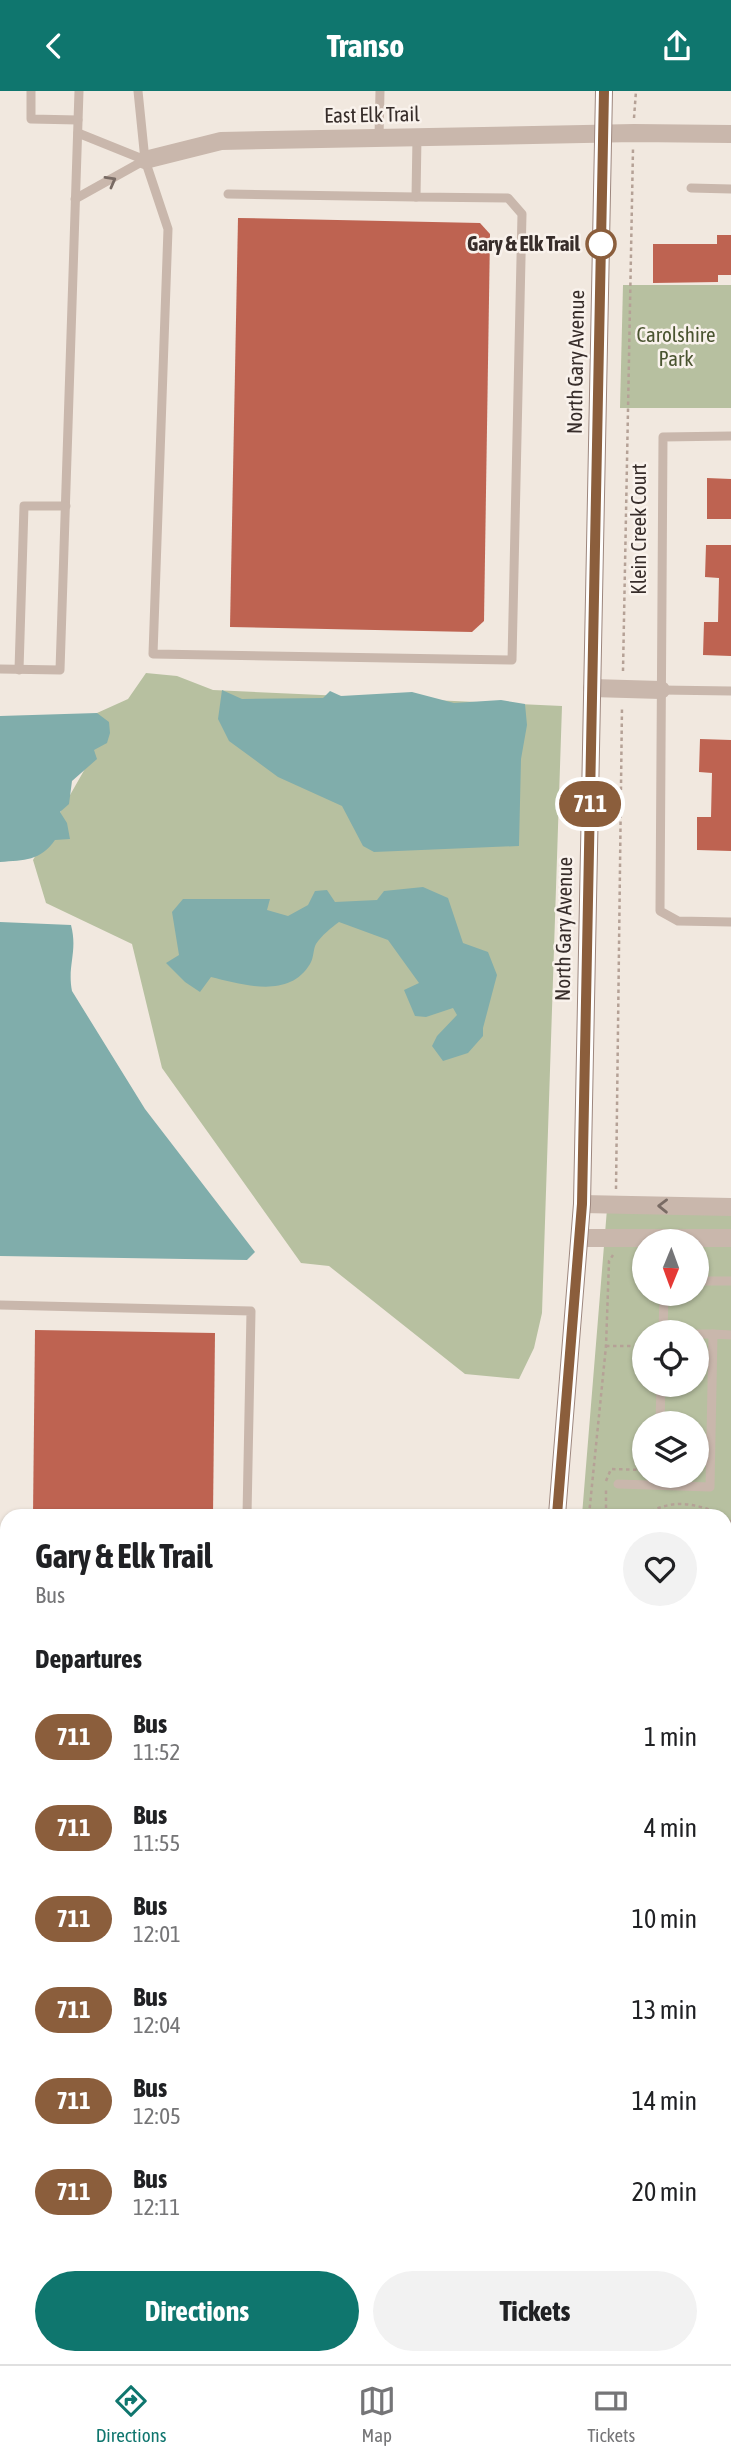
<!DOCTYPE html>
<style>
:root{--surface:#fff;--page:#f2f2f2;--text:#202124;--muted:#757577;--line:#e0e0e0;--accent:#0f766e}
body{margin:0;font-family:"Asap Condensed",sans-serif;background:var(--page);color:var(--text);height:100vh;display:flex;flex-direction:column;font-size:26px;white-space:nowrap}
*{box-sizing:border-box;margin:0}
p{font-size:23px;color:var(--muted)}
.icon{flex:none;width:38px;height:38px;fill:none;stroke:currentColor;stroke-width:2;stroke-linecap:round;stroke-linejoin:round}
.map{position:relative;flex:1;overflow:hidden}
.drawer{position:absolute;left:0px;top:1418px;width:732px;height:856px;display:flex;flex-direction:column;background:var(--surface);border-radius:21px 21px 0 0;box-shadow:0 2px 5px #0004}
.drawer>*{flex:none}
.badge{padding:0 14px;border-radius:23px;font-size:24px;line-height:46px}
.needle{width:46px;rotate:181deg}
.buttons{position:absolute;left:632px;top:1138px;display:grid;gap:14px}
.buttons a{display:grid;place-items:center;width:77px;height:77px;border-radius:50%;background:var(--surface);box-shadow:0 2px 5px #0004;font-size:35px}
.map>.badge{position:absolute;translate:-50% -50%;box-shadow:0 0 0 4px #fff}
h2{padding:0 35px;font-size:26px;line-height:63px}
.round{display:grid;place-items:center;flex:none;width:74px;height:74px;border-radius:37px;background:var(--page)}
.summary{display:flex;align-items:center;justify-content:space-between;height:119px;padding:0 35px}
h1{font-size:33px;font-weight:700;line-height:52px}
.button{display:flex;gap:14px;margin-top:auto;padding:14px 35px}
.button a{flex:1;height:80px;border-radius:42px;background:var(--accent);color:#fff;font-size:28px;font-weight:700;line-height:80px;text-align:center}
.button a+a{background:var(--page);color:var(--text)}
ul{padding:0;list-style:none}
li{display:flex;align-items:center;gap:21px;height:91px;padding:0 35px}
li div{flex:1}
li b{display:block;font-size:26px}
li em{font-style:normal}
li .badge{min-width:77px;font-weight:700;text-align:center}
header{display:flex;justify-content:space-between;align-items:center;height:91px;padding:0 35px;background:var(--accent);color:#fff;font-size:32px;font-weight:700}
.dock{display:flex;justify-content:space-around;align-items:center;height:98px;border-top:2px solid var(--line);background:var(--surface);font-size:19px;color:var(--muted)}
.dock a{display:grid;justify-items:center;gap:4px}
.dock .current{color:var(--accent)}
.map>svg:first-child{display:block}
.green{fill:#b7c0a0;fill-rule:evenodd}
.water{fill:#80adab}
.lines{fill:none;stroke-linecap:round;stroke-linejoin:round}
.stream{stroke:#80adab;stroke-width:5}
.building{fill:#be6351}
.path{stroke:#b5a196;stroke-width:2.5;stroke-dasharray:3.5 3.5;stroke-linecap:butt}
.lane{stroke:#c9b7ac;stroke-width:9}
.street{stroke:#c9b7ac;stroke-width:18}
.secondary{stroke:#9d867d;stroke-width:18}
.oneway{stroke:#796b64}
.line-casing{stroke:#fff;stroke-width:16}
.line{stroke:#8b5e3c;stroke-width:10}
.stop-dot{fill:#fff;stroke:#8b5e3c;stroke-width:3.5}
.labels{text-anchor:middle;stroke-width:5;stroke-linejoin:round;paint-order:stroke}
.street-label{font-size:21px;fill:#372d2a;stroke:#f9f2ec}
.stop-label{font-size:21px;font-weight:bold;fill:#372d2a;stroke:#f9f2ec;text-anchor:end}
.park-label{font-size:21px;fill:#4a5430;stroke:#f9f2ec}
</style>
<header><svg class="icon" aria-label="back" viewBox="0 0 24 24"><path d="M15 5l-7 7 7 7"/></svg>Transo<svg class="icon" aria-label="share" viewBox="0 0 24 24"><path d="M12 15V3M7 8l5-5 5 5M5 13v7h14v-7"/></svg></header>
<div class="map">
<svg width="731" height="2273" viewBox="0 0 731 2273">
<rect width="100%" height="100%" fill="#f1e8df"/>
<!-- green -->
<g class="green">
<path d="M623,194H731V317H620Z"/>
<path d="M146,582L177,585L213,599L562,615L542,1222L534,1257L519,1288L465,1283L329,1175L301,1172L162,977L132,853L46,812L33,769L86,676L97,622L128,608Z"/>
<path d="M607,1118L731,1121V1761H724V1424H582ZM644,1150H696V1202H644ZM644,1241H696V1293H644ZM644,1332H696V1384H644Z"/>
<path d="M725,2086L731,2087V2273H576L577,2266H724Z"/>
</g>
<!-- water -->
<g class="water">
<path d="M222,599L242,608L323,607L330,600L341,605L412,601L454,612L501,609L525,613L527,634L521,668L519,755L374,761L363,755L342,715L278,686L229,650L218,628Z"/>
<path d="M97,622L109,631L110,642L107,652L94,659L97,668L72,690L69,713L60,721L67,732L70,748L55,749C40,770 25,769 0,771V625Z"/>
<path d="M423,796L448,807L463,852L488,861L497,884L483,937V945L468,962L443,970L432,955L437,945L457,924L453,917L426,926L415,925L404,899L419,892L388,849L339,831C332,836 321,845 316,853C313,858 314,867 310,873C289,908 244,894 211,886L200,901L185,891L166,872L179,864L172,821L183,808H270L267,819L288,825L308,814L315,800L327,799L335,811L377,809L384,800Z"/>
<path d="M0,831L71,834C78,861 67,874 72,900L145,1018L255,1161L247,1169L0,1165Z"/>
<path d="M731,1865V1985L725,1982L724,1869Z"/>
<path d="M437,2266H484L483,2273H435Z"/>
</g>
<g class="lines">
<!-- stream -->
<path class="stream" d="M724,1735L731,1724"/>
</g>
<!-- building -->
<g class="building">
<path d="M238,127L480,132L490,143L484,530L472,541L230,536Z"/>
<path d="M717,144H731V184H718V191L653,192V153H717Z"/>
<path d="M707,387L731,388V428H707Z"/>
<path d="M706,454H731V565L703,564L704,531H718L719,487L705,486Z"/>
<path d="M700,648L731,649V760L697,759V726H711L712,682L699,681Z"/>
<path d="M35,1239L215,1242L213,1424H33Z"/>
</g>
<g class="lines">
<!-- path -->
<g class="path">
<path d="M634,27L636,0"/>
<path d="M623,580L633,58"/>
<path d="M616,1098L622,615"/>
<path d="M606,1255H644"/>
<path d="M606,1390L611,1378L644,1379"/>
<path d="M589,1424L606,1255L609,1170L613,1164"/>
<path d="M606,1424V1396"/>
<path d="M645,1424C671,1407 696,1412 723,1424"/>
<path d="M724,1425L731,1431"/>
<path d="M724,1515L731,1511"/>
<path d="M731,1518V1540"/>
<path d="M724,1539L731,1543"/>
<path d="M724,1594L731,1591"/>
<path d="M724,1810H731"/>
<path d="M0,1831L7,1830"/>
<path d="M724,2063L731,2051"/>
<path d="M724,2077L731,2079"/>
<path d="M396,2273L399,2266"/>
<path d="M566,2273V2266"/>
</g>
<!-- lane -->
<g class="lane">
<path d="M31,0V28L78,29"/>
<path d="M138,0L145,69L168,138L153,563L512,569L522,123L508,107L416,106L417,46"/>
<path d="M78,42L145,69"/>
<path d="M379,46L380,0"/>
<path d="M691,97L731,98"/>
<path d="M228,103L416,106"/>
<path d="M75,108L145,69"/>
<path d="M731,345L663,346L660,820L678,830L731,831"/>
<path d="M0,578L60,579L79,0"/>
<path d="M19,579L24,415H66"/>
<path d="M661,599L731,600"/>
<path d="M696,1190H731"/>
<path d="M0,1214L251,1220L247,1424"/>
<path d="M663,1241L664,1202"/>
<path d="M696,1243H713"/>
<path d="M660,1332L661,1293"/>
<path d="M618,1393L710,1396L713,1243L731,1244"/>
<path d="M0,1674H7"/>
<path d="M0,1716H7"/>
<path d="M0,1864H7"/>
</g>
<!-- street -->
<g class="street">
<path d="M145,69L221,50L634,42L731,43"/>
<path d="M592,597L661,599"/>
<path d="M582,1113L731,1116"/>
<path d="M580,1147H731"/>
<path d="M0,1796H7"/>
</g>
<!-- secondary -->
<g class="secondary">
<path d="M557,1424L582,1113L604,0"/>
<path d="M724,1777H731"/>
<path d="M366,2273L368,2266"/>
</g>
</g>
<!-- one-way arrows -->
<defs><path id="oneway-chevron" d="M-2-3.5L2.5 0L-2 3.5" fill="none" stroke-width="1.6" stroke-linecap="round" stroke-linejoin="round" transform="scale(1.75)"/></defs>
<g class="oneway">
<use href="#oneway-chevron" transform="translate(111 90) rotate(-29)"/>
<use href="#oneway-chevron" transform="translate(663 1115) rotate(-179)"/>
</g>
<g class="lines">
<defs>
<path id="line" d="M557,1424L582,1113L604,0"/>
</defs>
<!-- line casing -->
<use href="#line" class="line-casing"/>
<!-- line -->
<use href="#line" class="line"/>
</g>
<!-- markers -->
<circle class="stop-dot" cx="601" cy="153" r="14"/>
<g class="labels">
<!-- street labels -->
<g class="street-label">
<text transform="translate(372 24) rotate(-1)" y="7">East Elk Trail</text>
<text transform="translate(576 271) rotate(-89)" y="7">North Gary Avenue</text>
<text transform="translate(639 438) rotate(-90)" y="7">Klein Creek Court</text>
<text transform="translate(564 838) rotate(-89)" y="7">North Gary Avenue</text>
</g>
<!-- stop labels -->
<g class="stop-label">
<text x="580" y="160">Gary &amp; Elk Trail</text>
</g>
<!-- park labels -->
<g class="park-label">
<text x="676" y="251">Carolshire<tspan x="676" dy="24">Park</tspan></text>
</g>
</g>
</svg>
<div class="buttons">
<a><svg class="needle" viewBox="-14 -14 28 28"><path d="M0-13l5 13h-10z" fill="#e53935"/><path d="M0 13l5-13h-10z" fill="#757577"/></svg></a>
<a><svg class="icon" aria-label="locate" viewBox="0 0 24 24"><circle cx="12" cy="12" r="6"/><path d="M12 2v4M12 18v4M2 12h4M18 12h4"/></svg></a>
<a><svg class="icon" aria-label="layers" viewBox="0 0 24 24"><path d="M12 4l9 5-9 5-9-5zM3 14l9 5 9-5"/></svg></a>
</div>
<b class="badge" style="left:590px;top:713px;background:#8b5e3c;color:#fff">711</b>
<section class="drawer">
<div class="summary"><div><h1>Gary &amp; Elk Trail</h1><p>Bus</p></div><a class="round"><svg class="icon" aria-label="heart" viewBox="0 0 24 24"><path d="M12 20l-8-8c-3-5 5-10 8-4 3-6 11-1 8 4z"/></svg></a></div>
<h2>Departures</h2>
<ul>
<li><span class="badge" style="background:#8b5e3c;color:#fff">711</span><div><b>Bus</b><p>11:52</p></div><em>1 min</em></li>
<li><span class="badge" style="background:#8b5e3c;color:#fff">711</span><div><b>Bus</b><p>11:55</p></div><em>4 min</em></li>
<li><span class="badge" style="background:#8b5e3c;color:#fff">711</span><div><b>Bus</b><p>12:01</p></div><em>10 min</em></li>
<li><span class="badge" style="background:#8b5e3c;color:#fff">711</span><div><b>Bus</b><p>12:04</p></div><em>13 min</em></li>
<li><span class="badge" style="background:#8b5e3c;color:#fff">711</span><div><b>Bus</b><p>12:05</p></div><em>14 min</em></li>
<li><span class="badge" style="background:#8b5e3c;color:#fff">711</span><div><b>Bus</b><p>12:11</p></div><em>20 min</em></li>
</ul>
<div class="button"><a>Directions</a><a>Tickets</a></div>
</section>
</div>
<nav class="dock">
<a class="current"><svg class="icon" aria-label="directions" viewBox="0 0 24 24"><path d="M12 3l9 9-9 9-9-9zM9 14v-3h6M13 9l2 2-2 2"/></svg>Directions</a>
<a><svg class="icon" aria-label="map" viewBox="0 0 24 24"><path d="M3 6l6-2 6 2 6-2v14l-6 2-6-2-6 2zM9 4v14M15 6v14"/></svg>Map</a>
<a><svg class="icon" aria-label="tickets" viewBox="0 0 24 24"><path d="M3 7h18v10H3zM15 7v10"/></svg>Tickets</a>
</nav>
